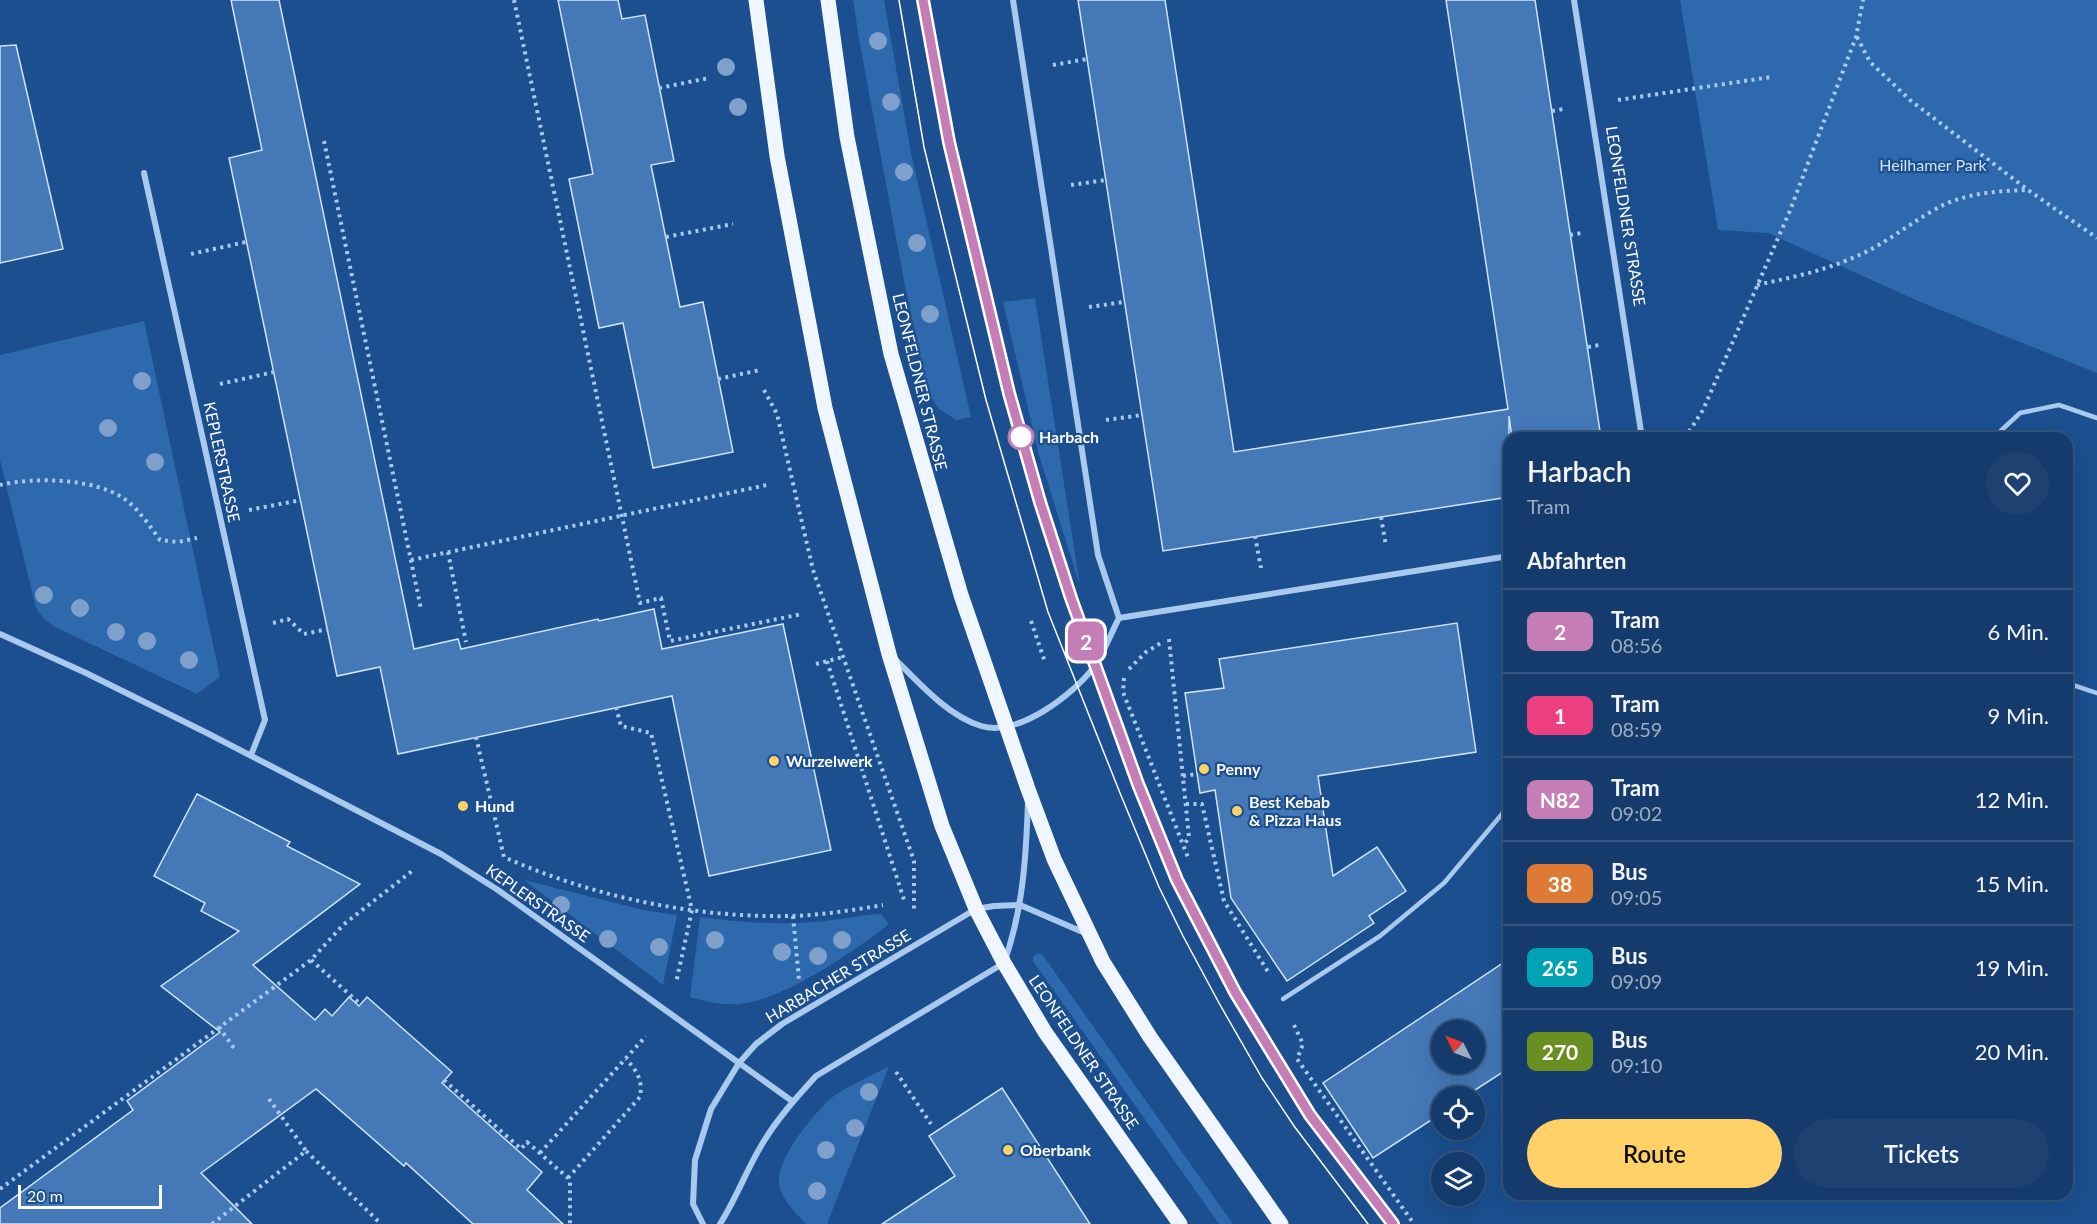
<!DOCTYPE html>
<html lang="de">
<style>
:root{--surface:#143b6b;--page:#1d4271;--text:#f1f3f6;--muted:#9dadc1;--line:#33557e;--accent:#ffd166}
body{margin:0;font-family:Lato,sans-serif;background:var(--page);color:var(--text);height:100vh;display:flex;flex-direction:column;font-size:22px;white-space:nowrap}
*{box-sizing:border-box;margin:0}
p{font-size:20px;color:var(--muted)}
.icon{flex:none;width:33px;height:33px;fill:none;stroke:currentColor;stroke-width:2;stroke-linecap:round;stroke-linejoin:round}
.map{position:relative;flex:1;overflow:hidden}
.side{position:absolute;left:1503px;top:432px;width:570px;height:768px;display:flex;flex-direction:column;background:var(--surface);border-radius:18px;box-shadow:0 6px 24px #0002,0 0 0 2px var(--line)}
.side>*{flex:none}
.badge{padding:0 12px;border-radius:9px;font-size:21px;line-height:39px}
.needle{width:39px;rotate:312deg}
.fabs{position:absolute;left:1431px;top:1020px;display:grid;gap:12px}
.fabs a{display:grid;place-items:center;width:54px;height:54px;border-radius:50%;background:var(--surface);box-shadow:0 6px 24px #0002,0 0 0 2px var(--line);font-size:30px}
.scale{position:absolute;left:18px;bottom:15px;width:144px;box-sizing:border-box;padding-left:6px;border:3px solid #fff;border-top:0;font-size:16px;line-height:21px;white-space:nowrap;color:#fff;-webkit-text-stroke:4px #1b4f8f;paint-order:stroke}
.map>.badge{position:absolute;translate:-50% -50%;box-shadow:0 0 0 3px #fff}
h2{padding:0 24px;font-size:22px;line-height:54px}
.round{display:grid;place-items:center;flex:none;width:63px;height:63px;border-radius:32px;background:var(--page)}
.summary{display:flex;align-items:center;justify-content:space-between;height:102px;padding:0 24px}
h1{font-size:28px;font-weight:600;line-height:45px}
.button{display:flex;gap:12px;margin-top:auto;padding:12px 24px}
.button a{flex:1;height:69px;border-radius:36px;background:var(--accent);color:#111;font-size:24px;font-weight:600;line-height:69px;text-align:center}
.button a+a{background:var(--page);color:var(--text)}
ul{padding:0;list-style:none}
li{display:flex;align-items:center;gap:18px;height:84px;padding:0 24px;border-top:2px solid var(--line)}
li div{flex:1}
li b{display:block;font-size:22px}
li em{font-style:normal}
li .badge{min-width:66px;font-weight:700;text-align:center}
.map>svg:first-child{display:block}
.green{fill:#2e69ad}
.building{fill:#4478b7;stroke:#cfe3fa;stroke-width:1.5;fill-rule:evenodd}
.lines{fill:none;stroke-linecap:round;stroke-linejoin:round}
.path{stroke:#a9c9ee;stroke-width:4;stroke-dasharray:3 4.5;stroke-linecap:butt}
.service{stroke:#a9c9ee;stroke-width:4.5}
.minor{stroke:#a9c9ee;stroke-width:6}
.primary{stroke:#f0f6ff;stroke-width:15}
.tram{stroke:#fff;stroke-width:1.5}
.tree{fill:#7ea0ca}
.line-casing{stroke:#fff;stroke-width:14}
.line{stroke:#c57eb5;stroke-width:9}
.stop-dot{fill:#fff;stroke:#c57eb5;stroke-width:3}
.poi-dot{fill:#ffd166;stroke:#1b4f8f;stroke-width:2}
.labels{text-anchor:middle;stroke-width:4.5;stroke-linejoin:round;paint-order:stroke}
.park-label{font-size:16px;fill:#cfe3fa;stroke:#1b4f8f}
.street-label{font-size:16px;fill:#fff;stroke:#1b4f8f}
.stop-label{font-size:16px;font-weight:bold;fill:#fff;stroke:#1b4f8f;text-anchor:start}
.poi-label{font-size:16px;font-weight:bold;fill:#fff;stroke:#1b4f8f;text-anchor:start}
</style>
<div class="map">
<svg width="2097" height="1224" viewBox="0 0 2097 1224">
<rect width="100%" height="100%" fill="#1b4f8f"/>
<!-- green -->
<g class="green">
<path d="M853,0H884L911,153L971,417L956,420L938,408L928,392L905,286L859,39Z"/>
<path d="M1680,0H2097V373L1918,301L1768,233L1718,230Z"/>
<path d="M1035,298L1080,586L1039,455L1003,302Z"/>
<path d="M144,321L220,677L197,694L55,627L44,619L36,608L0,460V355Z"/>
<path d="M524,880L643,910L677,915L663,985Z"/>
<path d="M881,914L889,924C855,951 782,1001 739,1004C721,1005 707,1002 690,997L700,917C737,922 774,925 812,922C835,921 858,915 881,914Z"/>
<path d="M1037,954H1042L1233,1224H1219L1033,961V957Z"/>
<path d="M889,1066L827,1224H806C795,1212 780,1198 779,1182C777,1158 812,1116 829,1100C841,1089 873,1075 889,1066Z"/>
</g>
<!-- building -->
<g class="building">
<path d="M231,0H279L414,649L458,639L461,649L598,619L599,621L654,609L662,649L783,624L831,850L709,876L672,696L398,754L380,667L337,676L229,158L262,150Z"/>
<path d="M558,0H618L622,19L645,15L674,161L651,165L680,307L703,302L733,452L653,468L623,323L599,328L569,179L593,174Z"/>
<path d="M1078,0H1165L1234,452L1508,409L1446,0H1535L1601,438H1512L1509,416V497L1163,551Z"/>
<path d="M16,45L63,249L0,263V46Z"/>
<path d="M1457,623L1476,752L1318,776L1333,876L1377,847L1406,891L1369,916L1374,923L1287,981L1231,898L1215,790L1200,793L1185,693L1224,688L1219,659Z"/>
<path d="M197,794L290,842L287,846L360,884L253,965L315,1020L325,1009L332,1016L349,997L359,1006L367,997L452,1072L442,1083L542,1172L527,1190L563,1224H473L406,1163L404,1166L316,1089L201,1173L252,1224H0V1208L133,1110L127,1101L220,1032L161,986L239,931L201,911L205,903L154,876Z"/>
<path d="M1509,959V1068L1466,1096H1442V1113L1373,1158L1323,1083ZM1442,1030H1474V1064H1442Z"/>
<path d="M1002,1088L1090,1224H882L955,1176L929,1136Z"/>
</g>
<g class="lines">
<!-- path -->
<g class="path">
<path d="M514,0L640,603L661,598L670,641L802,614"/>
<path d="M1857,37L1870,62L1910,100L2028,190L2097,238"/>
<path d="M1053,65L1087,59"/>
<path d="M659,88L709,78"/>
<path d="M1618,100L1771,77"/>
<path d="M1552,111L1563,109"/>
<path d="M324,141L421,609"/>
<path d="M1071,185L1106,180"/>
<path d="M1570,235L1582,233"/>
<path d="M666,237L733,224"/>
<path d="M191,254L246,242"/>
<path d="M1757,285C1788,278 1820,272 1850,259C1883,246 1904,227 1934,210C1962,193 1996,191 2028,190"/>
<path d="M1089,307L1124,302"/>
<path d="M1588,347L1599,345"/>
<path d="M718,379L760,370"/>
<path d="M220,384L274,372"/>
<path d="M764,390L777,414L813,570L914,861V910"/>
<path d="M1106,420L1142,415"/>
<path d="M1685,438L1703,410L1789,213L1856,37L1863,0"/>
<path d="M0,485C34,477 93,478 123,498C138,508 149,525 160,540L178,542L197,538"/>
<path d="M249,510L301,500"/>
<path d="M1381,517L1386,546"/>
<path d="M1255,536L1261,568"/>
<path d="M448,552L466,642"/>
<path d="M411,560L767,485"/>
<path d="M1031,621L1045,662"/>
<path d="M273,623L288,619L304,634L328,629"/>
<path d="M1169,639L1189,837L1184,845"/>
<path d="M827,661L905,903"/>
<path d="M816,664L843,657"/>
<path d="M1129,669L1146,652L1161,643"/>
<path d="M1124,678L1123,692L1189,860"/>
<path d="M616,707L621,726L651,733L692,910L676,983"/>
<path d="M476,737L504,857C593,897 695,918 792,916C823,915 853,910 883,905"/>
<path d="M1183,776L1197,774"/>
<path d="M1186,804H1202L1224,901L1270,975"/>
<path d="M793,916L799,980"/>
<path d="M311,960L360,1004"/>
<path d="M1294,1025L1303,1044L1297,1059L1414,1224"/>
<path d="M219,1027L236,1051"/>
<path d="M896,1072L931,1124"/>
<path d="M444,1080L521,1149L527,1142L568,1178L570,1181V1224"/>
<path d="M306,1151L381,1224"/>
<path d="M540,1153L646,1036"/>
<path d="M568,1178L640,1097C643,1080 637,1071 626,1059"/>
<path d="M0,1189L311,960L343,925L412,871"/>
<path d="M212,1224L306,1151L269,1099"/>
</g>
<!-- service -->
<g class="service">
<path d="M1993,438L2020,413L2059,405L2097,418"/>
<path d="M2067,683L2097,693"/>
<path d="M1283,999L1380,936L1444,883L1502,814L1509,801"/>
</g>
<!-- minor -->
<g class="minor">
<path d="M1574,0L1642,438"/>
<path d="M144,173L265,720L251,755"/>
<path d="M1119,618L1509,556"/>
<path d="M0,634L86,673L207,733L441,854L498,890L792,1101"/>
<path d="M895,659C919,683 948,716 981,726C1018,737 1073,695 1094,667C1104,653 1111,633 1119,618L1098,555L1013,0"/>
<path d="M703,1224L693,1204L695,1160L711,1109L739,1063L756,1044L782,1024L976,909L994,906L1020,905L1085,933"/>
<path d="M720,1224C736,1199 746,1171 761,1146C776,1120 796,1098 816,1076L1004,963C1023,910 1026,858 1028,802"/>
</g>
<!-- primary -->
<g class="primary">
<path d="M756,0L777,156L825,408L889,654L942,826L976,909L1004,963L1045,1032L1180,1224"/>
<path d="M828,0L847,137L891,354L961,595L1028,789L1054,859L1103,962L1150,1037L1281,1224"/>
</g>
<!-- tram -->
<g class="tram">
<path d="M899,0L924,147L986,400L1048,612L1120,793L1159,887L1183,936L1219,1003L1262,1078L1294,1126L1368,1224"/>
<path d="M923,0L949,143L1009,394L1040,502L1071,598L1138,784L1177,880L1235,992L1310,1115L1393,1224"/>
</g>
</g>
<!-- trees -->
<g class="tree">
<circle cx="878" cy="41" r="9"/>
<circle cx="726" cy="67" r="9"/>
<circle cx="891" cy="102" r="9"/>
<circle cx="738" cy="107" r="9"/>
<circle cx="904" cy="172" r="9"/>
<circle cx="917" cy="243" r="9"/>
<circle cx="930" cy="314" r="9"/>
<circle cx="142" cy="381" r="9"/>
<circle cx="108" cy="428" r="9"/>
<circle cx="155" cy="462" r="9"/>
<circle cx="44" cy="595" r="9"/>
<circle cx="80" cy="608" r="9"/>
<circle cx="116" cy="632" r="9"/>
<circle cx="147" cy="641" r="9"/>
<circle cx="189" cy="660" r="9"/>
<circle cx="561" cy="905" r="9"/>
<circle cx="608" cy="939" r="9"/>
<circle cx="715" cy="940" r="9"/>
<circle cx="842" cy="940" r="9"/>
<circle cx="659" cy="947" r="9"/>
<circle cx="782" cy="952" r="9"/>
<circle cx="818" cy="956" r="9"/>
<circle cx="869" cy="1092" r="9"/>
<circle cx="855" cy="1128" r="9"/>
<circle cx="826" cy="1150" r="9"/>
<circle cx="817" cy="1191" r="9"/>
</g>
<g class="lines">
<defs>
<path id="line" d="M923,0L949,142L1009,393L1040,502L1071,598L1138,784L1177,880L1235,992L1310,1115L1393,1224"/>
</defs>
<!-- line casing -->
<use href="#line" class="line-casing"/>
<!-- line -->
<use href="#line" class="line"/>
</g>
<!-- markers -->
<circle class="stop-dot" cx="1021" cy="437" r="12"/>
<g class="poi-dot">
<circle cx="774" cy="761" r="6"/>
<circle cx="1204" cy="769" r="6"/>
<circle cx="463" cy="806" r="6"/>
<circle cx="1237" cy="811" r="6"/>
<circle cx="1008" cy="1150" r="6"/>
</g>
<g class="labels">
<!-- park labels -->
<g class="park-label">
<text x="1933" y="171">Heilhamer Park</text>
</g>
<!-- street labels -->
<g class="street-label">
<text transform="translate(1626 216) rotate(81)" y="6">LEONFELDNER STRASSE</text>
<text transform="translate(920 382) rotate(76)" y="6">LEONFELDNER STRASSE</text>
<text transform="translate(222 462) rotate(78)" y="6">KEPLERSTRASSE</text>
<text transform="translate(538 903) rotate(35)" y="6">KEPLERSTRASSE</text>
<text transform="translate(838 976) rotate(-31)" y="6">HARBACHER STRASSE</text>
<text transform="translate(1084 1052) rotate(56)" y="6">LEONFELDNER STRASSE</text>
</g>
<!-- stop labels -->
<g class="stop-label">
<text x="1039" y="443">Harbach</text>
</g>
<!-- poi labels -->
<g class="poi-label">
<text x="786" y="767">Wurzelwerk</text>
<text x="1216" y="775">Penny</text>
<text x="1249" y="808">Best Kebab<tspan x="1249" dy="18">&amp; Pizza Haus</tspan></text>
<text x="475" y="812">Hund</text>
<text x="1020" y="1156">Oberbank</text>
</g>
</g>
</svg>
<div class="fabs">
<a><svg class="needle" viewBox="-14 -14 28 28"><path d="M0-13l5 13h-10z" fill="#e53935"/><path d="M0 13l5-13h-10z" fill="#9dadc1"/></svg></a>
<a><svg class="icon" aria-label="locate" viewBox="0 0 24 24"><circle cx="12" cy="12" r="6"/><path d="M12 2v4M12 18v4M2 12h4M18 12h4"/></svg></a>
<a><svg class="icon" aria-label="layers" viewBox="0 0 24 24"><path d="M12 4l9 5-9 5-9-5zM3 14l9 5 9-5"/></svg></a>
</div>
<div class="scale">20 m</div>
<b class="badge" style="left:1086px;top:641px;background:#c57eb5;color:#fff">2</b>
<section class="side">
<div class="summary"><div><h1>Harbach</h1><p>Tram</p></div><a class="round"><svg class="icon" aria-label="heart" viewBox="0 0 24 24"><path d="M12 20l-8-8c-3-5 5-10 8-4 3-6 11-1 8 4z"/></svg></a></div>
<h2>Abfahrten</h2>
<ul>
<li><span class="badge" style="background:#c57eb5;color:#fff">2</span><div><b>Tram</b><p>08:56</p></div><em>6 Min.</em></li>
<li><span class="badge" style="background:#ed3f80;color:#fff">1</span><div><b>Tram</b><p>08:59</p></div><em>9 Min.</em></li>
<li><span class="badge" style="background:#c57eb5;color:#fff">N82</span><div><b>Tram</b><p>09:02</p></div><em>12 Min.</em></li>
<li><span class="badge" style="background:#de7a36;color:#fff">38</span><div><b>Bus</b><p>09:05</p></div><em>15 Min.</em></li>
<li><span class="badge" style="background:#00a3b4;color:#fff">265</span><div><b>Bus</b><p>09:09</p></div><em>19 Min.</em></li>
<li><span class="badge" style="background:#6b8e23;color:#fff">270</span><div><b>Bus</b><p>09:10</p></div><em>20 Min.</em></li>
</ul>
<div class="button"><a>Route</a><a>Tickets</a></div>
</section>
</div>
